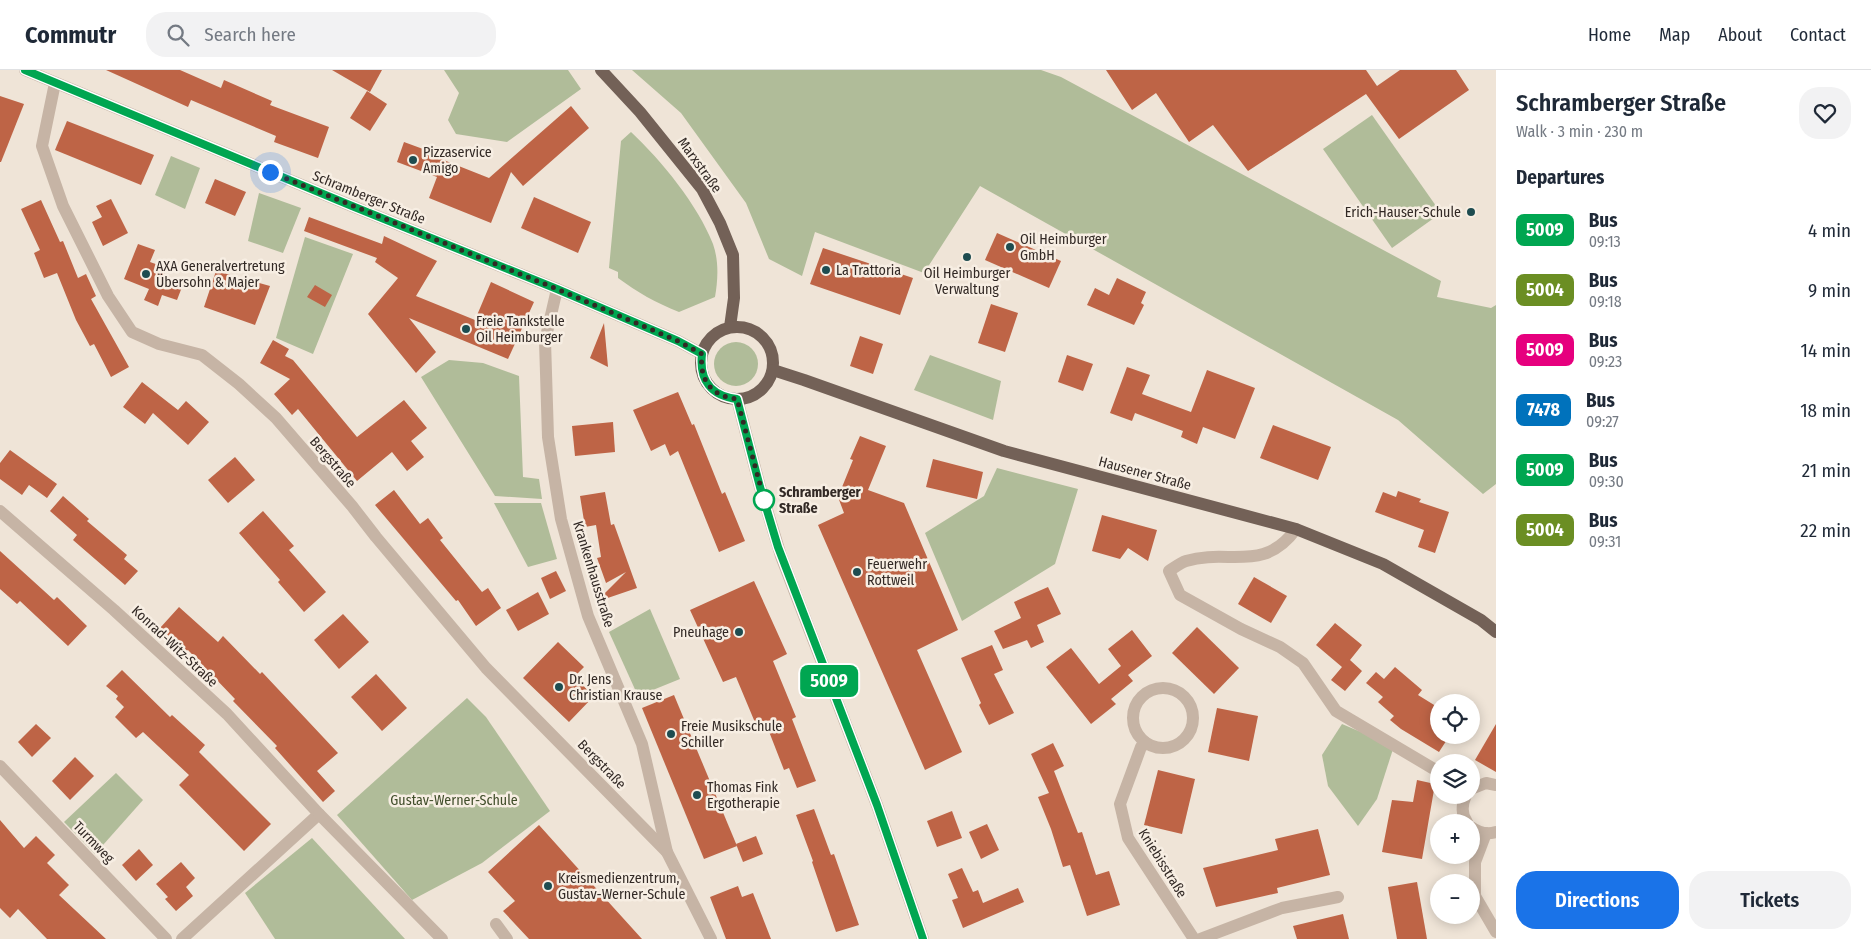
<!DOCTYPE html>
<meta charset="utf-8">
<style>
:root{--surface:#fff;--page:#f2f2f3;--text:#1f2937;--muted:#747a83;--line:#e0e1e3;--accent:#1a73e8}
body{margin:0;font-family:"Fira Sans Condensed",sans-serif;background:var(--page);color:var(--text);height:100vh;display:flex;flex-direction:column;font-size:19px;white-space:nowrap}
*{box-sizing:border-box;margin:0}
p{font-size:16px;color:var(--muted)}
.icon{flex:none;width:28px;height:28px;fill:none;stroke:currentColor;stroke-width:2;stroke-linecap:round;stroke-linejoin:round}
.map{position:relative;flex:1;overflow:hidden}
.sheet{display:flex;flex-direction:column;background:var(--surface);width:375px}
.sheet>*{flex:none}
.badge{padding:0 10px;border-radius:8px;font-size:18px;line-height:32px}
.buttons{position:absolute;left:1430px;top:624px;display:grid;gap:10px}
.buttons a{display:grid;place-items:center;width:50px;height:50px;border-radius:50%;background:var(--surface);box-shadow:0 2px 12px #0003;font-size:25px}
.you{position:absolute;width:25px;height:25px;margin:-12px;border:4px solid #fff;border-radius:50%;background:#1a73e8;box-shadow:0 0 0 8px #1a73e833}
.map>.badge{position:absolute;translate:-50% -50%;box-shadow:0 0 0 2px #fff}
h2{padding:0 20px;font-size:19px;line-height:45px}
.round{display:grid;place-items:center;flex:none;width:52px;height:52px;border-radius:20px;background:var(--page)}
.headline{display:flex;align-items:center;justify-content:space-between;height:85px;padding:0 20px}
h1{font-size:24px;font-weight:600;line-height:38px}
.primary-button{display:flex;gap:10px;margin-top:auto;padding:10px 20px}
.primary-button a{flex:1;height:58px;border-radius:20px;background:var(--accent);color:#fff;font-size:20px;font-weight:600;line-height:58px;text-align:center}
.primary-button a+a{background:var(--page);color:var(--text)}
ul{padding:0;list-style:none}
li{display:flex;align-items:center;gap:15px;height:60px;padding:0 20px}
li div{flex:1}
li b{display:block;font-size:19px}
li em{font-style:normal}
li .badge{min-width:55px;font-weight:700;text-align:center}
header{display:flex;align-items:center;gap:30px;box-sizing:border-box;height:70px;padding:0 25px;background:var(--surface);border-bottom:1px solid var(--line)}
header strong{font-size:24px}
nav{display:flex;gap:28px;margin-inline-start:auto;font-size:18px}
.search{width:350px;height:45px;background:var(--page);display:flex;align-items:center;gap:12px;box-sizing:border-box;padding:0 18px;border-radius:20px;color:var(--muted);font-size:19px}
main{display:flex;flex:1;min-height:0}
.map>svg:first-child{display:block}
.green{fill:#b0bc99}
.building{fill:#be6446}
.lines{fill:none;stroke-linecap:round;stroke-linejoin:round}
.minor{stroke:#c6b4a5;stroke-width:12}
.major{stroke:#736157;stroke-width:12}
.line-casing{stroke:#fff;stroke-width:11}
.line{stroke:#00a651;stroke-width:8}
.walk{stroke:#322925;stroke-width:5;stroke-dasharray:0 9}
.poi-dot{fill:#1e4c50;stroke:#f7eee3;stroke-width:2}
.stop-dot{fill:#fff;stroke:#00a651;stroke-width:2.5}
.labels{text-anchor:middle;stroke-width:5;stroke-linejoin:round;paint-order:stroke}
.poi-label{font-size:14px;fill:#322925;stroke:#f7eee3;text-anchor:start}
.street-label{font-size:14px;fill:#322925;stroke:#f7eee3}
.stop-label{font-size:14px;font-weight:bold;fill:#322925;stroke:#f7eee3;text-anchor:start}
.park-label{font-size:14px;fill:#414e2b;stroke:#f7eee3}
</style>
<header>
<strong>Commutr</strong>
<div class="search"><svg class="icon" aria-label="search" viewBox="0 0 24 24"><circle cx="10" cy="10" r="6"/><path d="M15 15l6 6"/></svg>Search here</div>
<nav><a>Home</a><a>Map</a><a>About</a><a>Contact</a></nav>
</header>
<main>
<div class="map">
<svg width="1496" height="869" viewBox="0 0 1496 869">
<rect width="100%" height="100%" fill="#efe4d7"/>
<!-- green -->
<g class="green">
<path d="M444,0H568L581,19L507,72L456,64L448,50L459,23Z"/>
<path d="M632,0H1041L1061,7L1441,211L1437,227L1491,238L1496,235V414L1483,424L1398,350L980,116L924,203L815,162L802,206L769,189L746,133L681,43Z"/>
<path d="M1372,45L1441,143L1392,178L1323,79Z"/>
<path d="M631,62C661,90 698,135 713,174C719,191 718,210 715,227L679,242C656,233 637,222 618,208V202L609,198L621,71Z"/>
<path d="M171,86L200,98L185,139L155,125Z"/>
<path d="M259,123L301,138L283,183L248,171Z"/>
<path d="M305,167L353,184L313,284L276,268Z"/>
<circle cx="736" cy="294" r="22"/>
<path d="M930,285L1001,311L993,350L914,320Z"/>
<path d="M449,290L483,293L519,306L523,407L539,409L542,429L495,426L421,307Z"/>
<path d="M997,398L1078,419L1055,494L962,551L925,463L984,426Z"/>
<path d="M494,433H541L557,489L528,497Z"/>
<path d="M650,539L680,609L638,626L609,562Z"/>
<path d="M467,628L486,647L550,741L482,793L412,830L337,745Z"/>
<path d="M1342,654L1394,676L1377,729L1358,756L1328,716L1322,685Z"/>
<path d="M116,703L143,730L95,784L64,752Z"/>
<path d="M312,768L405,869H275L245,823Z"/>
</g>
<!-- building -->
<g class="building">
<path d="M106,0H180L221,18L224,10L272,31L270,35L329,57L318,88L274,72L276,66L191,30L188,37Z"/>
<path d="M332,0H382L370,22Z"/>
<path d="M1106,0H1366L1377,16L1400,0H1456L1469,20L1399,69L1366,24L1248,101L1213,55L1189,72L1156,23L1132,40Z"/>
<path d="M367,21L387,34L370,61L350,48Z"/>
<path d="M0,26L24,34L1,92H0Z"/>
<path d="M571,36L589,58L523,116L511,102L491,153L429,128L437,107L397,92L404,72L442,86L441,89L489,108Z"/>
<path d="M67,51L154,85L141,115L55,80Z"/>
<path d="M215,109L246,122L235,146L205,133Z"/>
<path d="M534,127L591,152L578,183L521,158Z"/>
<path d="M111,129L128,163L103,176L92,152L102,147L96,136Z"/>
<path d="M41,130L60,172L63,171L78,208L86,204L96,226L91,229L129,297L111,307L94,274L90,276L76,250L57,203L44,208L34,183L40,180L21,139Z"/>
<path d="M309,147L382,174L384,166L437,191L416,226L475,250L491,212L534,232L508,289L409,248L436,282L416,303L368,244L398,208L375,192L377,188L304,161Z"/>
<path d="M997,163L1061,191L1049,218L985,190Z"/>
<path d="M138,174L155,180L150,192L167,198L163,209L182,217L177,230L162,225L158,236L144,230L149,219L124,209Z"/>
<path d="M823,178L913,208L900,245L810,214Z"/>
<path d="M216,201L270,216L255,255L204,237Z"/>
<path d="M1117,208L1146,222L1141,233L1144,235L1134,255L1087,235L1095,218L1109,225Z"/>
<path d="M315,215L332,225L325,237L307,227Z"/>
<path d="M991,234L1018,243L1005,282L978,273Z"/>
<path d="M604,253L608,297L590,288Z"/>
<path d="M860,266L883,274L873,304L850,296Z"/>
<path d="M273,270L289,279L285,286L293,290L357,367L404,330L427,358L411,371L424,387L407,401L392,382L357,411L298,339L292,345L274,324L290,309L260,293Z"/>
<path d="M1067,285L1093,294L1083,321L1058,312Z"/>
<path d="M1127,297L1150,305L1142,324L1191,342L1207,300L1255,318L1235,369L1203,357L1197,374L1181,367L1183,361L1135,343L1132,351L1110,343Z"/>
<path d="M142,312L178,340L186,331L209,352L188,375L153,343L145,354L123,337Z"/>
<path d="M678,322L692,355L694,354L722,424L725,422L745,471L719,482L678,381L670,386L665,374L651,381L633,340Z"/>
<path d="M613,352L615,382L575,386L572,356Z"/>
<path d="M1273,355L1331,377L1318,410L1260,388Z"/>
<path d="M860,366L886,376L868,420L904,433L958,560L917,580L962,682L925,700L818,455L844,443L838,427L853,390L850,389Z"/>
<path d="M10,380L57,414L47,428L29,415L22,425L0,409V393Z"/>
<path d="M235,387L255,410L228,433L208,410Z"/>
<path d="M933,389L983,402L977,429L926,417Z"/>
<path d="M394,420L420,454L428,448L443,468L440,470L482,522L488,518L501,538L476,556L458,530L456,531L375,435Z"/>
<path d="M1398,421L1421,429L1419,432L1449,442L1435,483L1418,477L1424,460L1375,442L1383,422L1396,427Z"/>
<path d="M605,422L611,455L614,454L637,518L596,532L626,502L606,513L597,488L601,487L596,455L585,457L580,426Z"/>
<path d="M63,426L89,449L87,451L127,485L124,489L138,501L125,515L73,470L77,465L50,441Z"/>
<path d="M263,441L294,476L289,480L326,522L304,542L278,512L280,510L239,463Z"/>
<path d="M1102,445L1157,460L1148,491L1128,478L1120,489L1092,481Z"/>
<path d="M0,481L54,530L57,527L87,556L68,576L20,531L17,534L0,519Z"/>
<path d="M556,501L566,521L550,529L541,508Z"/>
<path d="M1254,507L1287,526L1271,553L1238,534Z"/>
<path d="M754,511L787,584L773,591L796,647L792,649L816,711L797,718L789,698L784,700L768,659L759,662L736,607L723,612L690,540Z"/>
<path d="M1048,517L1061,544L1037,555L1044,572L1031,578L1027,570L1003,579L994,561L1021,548L1014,532Z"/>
<path d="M538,522L549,544L518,561L506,540Z"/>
<path d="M179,537L218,572L223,566L260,604L262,602L338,683L317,701L335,721L323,732L275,678L277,676L233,631L235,629L188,580L186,581L160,558Z"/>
<path d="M343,544L369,572L339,599L314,570Z"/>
<path d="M1335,553L1362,575L1350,590L1362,601L1345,621L1331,610L1342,597L1316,575Z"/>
<path d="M1197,557L1239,598L1214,624L1172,583Z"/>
<path d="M1132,560L1152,586L1128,605L1133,611L1111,629L1116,634L1091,654L1046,597L1071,578L1099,614L1121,596L1108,579Z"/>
<path d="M558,572L584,597L574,607L594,626L569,652L523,608Z"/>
<path d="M992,575L1003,600L994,604L1014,643L989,655L979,635L981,633L961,588Z"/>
<path d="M1395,597L1422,620L1418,625L1439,638V665H1450L1439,682L1401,659L1390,650L1394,646L1378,632L1383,627L1366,613L1376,602L1384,609Z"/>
<path d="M122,600L170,647L172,645L205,675L199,682L271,754L244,781L179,715L189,705L143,662L136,668L115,647L124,637L116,629L118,626L106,616Z"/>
<path d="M376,604L407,638L382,661L351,627Z"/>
<path d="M674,625L737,776L704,789L642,638Z"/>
<path d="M1217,638L1258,646L1249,691L1208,682Z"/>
<path d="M36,654L51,668L32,687L18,672Z"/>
<path d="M1496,654V702L1475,690Z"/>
<path d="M1053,673L1064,696L1054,701L1078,763L1082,762L1096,805L1109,801L1120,835L1087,846L1070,795L1063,797L1051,759L1038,727L1049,723L1031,684Z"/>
<path d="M75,687L94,706L70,730L52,711Z"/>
<path d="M1158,700L1195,709L1182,764L1144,755Z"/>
<path d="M1417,710L1435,714L1422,789L1382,782L1392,730L1413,732Z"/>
<path d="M814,739L831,785L834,784L859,855L836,862L812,792L813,791L796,745Z"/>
<path d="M952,741L962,768L937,777L927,751Z"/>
<path d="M0,750L24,778L36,766L55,785L47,793L69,815L59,825L106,869H47L18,839L10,848L0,838Z"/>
<path d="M987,754L999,780L981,789L969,762Z"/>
<path d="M539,755L574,794L642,869H529L503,841L515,831L488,802Z"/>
<path d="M1318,759L1330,805L1277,818L1278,823L1216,837L1203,798L1278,780L1275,769Z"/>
<path d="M756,766L763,784L743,792L736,774Z"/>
<path d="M139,779L153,795L136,811L122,795Z"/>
<path d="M181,792L195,808L186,817L193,826L176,841L165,829L168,827L156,814Z"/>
<path d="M962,798L973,822L978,820L983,833L1018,818L1024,832L963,858L952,830L958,828L948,804Z"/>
<path d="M1417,812L1427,869H1397L1388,817Z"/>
<path d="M738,816L742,827L753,823L771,869H726L710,827Z"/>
<path d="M1343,844L1349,869H1297L1293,856Z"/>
</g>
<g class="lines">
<!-- minor -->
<g class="minor">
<path d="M25,0L352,136L557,219L678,271L702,284"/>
<path d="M55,13L42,76L63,136L108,226L132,262L159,274L202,285L239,314L276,348L352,436L376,467L486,598L667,782"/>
<path d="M557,219L545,271L548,367L561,449L588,546L642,674L667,782L711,869"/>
<path d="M737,329L760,417L781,486L877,735L923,869"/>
<path d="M0,441L114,540L227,644L319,744L182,869"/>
<path d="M1296,459C1263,504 1228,478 1186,491C1180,493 1174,498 1169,501L1180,525L1241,559L1280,577L1303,593L1336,641L1439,702"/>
<circle cx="1163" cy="648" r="30"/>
<path d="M1146,673L1141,677L1120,734L1128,768L1194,869"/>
<path d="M0,696L166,869"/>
<path d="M1471,719L1486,713L1496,715"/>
<path d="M1466,725C1462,734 1461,744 1467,752"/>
<path d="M319,744L442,869"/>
<path d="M1471,757C1479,763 1487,765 1496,762"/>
<path d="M1486,763L1475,792V826L1496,862"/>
<path d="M496,854L507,869"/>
<path d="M1200,869L1282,838L1338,827"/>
</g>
<!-- major -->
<g class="major">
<path d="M601,0L640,42L702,119L720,153L733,185L734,228L730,257"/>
<circle cx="737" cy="293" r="36"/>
<path d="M773,300L804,310L1004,381L1296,459L1383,494L1481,550L1496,562"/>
</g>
</g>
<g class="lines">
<defs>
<path id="line" d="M25,0L352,136L557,219L678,271L702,284C699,310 711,326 737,329L760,417L778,477L877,735L923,869"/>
</defs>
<!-- line casing -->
<use href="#line" class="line-casing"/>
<!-- line -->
<use href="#line" class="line"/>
<!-- walk -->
<path class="walk" d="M270,102L557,219L678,271L702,284C699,310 711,326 737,329L765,433L764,430"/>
</g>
<!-- markers -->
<g class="poi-dot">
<circle cx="413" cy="90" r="5"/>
<circle cx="1471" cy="142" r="5"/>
<circle cx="1010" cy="177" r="5"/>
<circle cx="967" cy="187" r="5"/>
<circle cx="826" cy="200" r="5"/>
<circle cx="146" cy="204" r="5"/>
<circle cx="466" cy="259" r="5"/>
<circle cx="857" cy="502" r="5"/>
<circle cx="739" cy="562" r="5"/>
<circle cx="559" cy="617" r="5"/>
<circle cx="671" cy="664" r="5"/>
<circle cx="697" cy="725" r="5"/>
<circle cx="548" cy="816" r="5"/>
</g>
<circle class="stop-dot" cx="764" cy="430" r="10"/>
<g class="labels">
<!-- poi labels -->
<g class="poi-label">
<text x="423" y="87">Pizzaservice<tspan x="423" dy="16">Amigo</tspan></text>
<text x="1461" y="147" text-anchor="end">Erich-Hauser-Schule</text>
<text x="1020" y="174">Oil Heimburger<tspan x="1020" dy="16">GmbH</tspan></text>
<text x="156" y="201">AXA Generalvertretung<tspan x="156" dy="16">Übersohn &amp; Majer</tspan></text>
<text x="836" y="205">La Trattoria</text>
<text x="967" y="208" text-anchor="middle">Oil Heimburger<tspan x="967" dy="16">Verwaltung</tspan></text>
<text x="476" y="256">Freie Tankstelle<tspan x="476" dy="16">Oil Heimburger</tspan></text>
<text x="867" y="499">Feuerwehr<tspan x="867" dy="16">Rottweil</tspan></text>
<text x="729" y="567" text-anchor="end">Pneuhage</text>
<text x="569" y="614">Dr. Jens<tspan x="569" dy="16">Christian Krause</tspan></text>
<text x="681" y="661">Freie Musikschule<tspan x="681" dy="16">Schiller</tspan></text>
<text x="707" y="722">Thomas Fink<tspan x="707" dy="16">Ergotherapie</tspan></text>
<text x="558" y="813">Kreismedienzentrum,<tspan x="558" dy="16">Gustav-Werner-Schule</tspan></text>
</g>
<!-- street labels -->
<g class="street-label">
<text transform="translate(700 95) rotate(54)" y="5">Marxstraße</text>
<text transform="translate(369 127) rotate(22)" y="5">Schramberger Straße</text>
<text transform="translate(333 392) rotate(49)" y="5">Bergstraße</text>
<text transform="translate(1145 403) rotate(15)" y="5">Hausener Straße</text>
<text transform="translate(594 504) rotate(73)" y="5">Krankenhausstraße</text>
<text transform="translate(175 576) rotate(43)" y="5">Konrad-Witz-Straße</text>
<text transform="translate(602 694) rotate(46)" y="5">Bergstraße</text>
<text transform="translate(94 772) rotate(46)" y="5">Turmweg</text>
<text transform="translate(1163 793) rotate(58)" y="5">Kniebisstraße</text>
</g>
<!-- stop labels -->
<g class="stop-label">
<text x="779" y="427">Schramberger<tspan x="779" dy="16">Straße</tspan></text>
</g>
<!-- park labels -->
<g class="park-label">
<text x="454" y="735">Gustav-Werner-Schule</text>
</g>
</g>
</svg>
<div class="buttons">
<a><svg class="icon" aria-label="locate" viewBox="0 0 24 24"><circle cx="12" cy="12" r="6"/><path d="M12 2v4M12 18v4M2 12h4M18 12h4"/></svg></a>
<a><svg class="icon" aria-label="layers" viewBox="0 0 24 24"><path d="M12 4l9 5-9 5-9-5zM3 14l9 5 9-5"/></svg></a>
<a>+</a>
<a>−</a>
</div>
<div class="you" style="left:270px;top:102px"></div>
<b class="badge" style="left:829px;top:611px;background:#00a651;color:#fff">5009</b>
</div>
<section class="sheet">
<div class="headline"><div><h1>Schramberger Straße</h1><p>Walk · 3 min · 230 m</p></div><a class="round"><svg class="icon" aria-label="heart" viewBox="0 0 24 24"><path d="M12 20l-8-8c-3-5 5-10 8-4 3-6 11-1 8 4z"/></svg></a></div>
<h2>Departures</h2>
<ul>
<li><span class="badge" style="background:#00a651;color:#fff">5009</span><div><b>Bus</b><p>09:13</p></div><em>4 min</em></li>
<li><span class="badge" style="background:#6b8e23;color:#fff">5004</span><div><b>Bus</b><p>09:18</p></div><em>9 min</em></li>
<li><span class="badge" style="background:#e6007e;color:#fff">5009</span><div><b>Bus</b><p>09:23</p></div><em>14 min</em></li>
<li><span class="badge" style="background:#0072bc;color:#fff">7478</span><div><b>Bus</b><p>09:27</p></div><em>18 min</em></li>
<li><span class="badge" style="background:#00a651;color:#fff">5009</span><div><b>Bus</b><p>09:30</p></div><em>21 min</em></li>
<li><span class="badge" style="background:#6b8e23;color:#fff">5004</span><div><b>Bus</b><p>09:31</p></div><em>22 min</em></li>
</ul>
<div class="primary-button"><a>Directions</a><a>Tickets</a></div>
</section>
</main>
